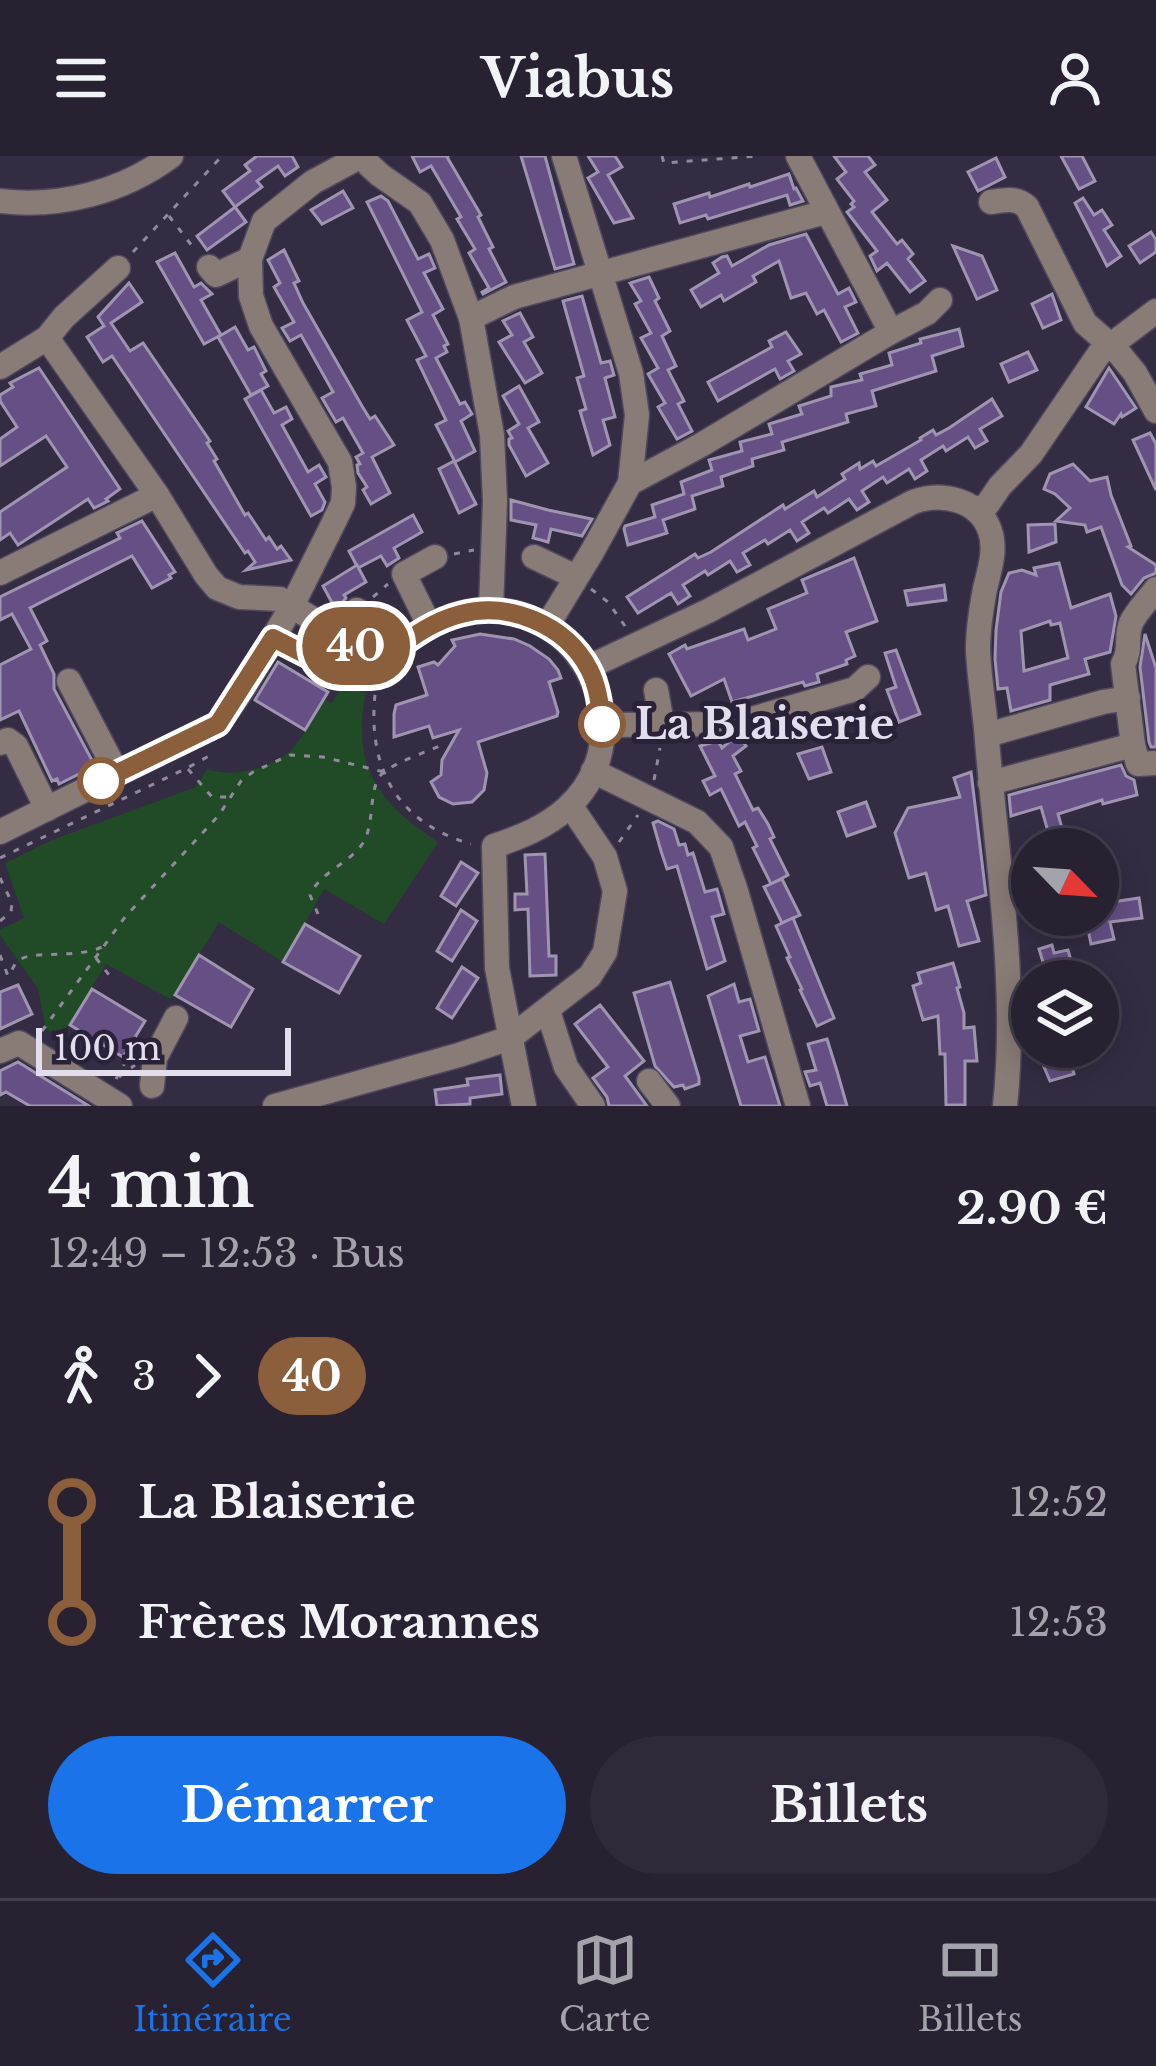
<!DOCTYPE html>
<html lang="fr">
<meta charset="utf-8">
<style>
:root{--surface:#272132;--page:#2f293a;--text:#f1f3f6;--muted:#a4a3ac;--line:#433e4d;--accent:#1a73e8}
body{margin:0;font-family:"Libre Baskerville",serif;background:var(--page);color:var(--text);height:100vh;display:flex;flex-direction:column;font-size:45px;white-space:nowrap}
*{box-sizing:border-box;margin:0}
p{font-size:39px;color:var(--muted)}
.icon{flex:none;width:66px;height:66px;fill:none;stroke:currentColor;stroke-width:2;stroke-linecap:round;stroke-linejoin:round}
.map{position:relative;height:950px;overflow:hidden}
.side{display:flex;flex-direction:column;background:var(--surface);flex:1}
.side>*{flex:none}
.badge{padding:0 24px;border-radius:39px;font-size:42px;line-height:78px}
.needle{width:78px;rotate:115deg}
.buttons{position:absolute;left:1011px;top:672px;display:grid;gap:24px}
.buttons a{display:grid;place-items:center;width:108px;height:108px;border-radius:50%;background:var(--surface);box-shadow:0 6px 30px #0003,0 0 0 3px var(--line);font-size:60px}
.scale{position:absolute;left:36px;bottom:30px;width:255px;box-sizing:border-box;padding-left:12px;border:6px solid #e3deed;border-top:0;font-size:33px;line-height:42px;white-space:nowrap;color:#e3deed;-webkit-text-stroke:9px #2a2238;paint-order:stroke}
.map>.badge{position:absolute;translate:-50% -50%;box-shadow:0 0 0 6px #fff}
.legs{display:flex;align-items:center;gap:18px;height:132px;padding:0 48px;font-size:39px}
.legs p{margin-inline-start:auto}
.headline{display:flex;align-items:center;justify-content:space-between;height:204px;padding:0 48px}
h1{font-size:66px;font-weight:700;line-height:90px}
.action{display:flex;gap:24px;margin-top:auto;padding:24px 48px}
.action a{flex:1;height:138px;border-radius:72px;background:var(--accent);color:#fff;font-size:48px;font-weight:700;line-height:138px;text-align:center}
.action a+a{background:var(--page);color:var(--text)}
ul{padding:0 48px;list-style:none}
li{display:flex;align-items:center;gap:42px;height:120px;font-size:45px}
li i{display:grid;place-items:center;width:18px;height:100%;margin:0 15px;background:currentColor}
li i::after{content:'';width:30px;height:30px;margin:-15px;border:9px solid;border-radius:50%;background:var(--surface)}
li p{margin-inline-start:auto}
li:first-child i{background:linear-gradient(#0000 50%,currentColor 0)}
li:last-child i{background:linear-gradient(currentColor 50%,#0000 0)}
header{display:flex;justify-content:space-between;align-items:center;height:156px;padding:0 48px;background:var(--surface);font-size:54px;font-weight:700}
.menu{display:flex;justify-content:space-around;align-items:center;height:168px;border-top:3px solid var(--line);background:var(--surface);font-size:33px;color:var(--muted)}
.menu a{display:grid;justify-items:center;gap:6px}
.menu .active{color:var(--accent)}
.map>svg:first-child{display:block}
.green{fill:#214a27}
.building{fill:#654f85;stroke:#9f95b1;stroke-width:3;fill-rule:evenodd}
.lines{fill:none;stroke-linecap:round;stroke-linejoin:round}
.minor-casing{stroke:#50485e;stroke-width:27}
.path{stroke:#918a9d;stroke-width:3;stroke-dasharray:6 9;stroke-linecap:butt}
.minor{stroke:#897b76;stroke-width:24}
.line-1-casing{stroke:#fff;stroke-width:27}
.line-1{stroke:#8b5e3c;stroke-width:18}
.stop-1-dot{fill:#fff;stroke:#8b5e3c;stroke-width:6}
.labels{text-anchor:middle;stroke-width:10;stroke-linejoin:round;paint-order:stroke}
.stop-label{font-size:42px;font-weight:bold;fill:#e3deed;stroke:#2a2238;text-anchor:start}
</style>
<header><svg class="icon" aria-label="menu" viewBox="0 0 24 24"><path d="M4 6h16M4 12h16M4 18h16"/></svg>Viabus<svg class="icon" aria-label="person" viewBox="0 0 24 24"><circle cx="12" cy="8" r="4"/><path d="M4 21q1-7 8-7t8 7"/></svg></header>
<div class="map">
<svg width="1156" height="950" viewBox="0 0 1156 950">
<rect width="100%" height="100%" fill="#342c43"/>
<!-- green -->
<path class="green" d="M350,506L370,517C349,600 368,640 438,686L384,768L324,733L283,806L219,766L175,839L170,843L106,808L61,881L46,873L38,833L0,779V774L24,762L5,707L52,684L196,631L207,613C232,622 272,613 291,594C304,581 314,558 323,543L332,547L342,530Z"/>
<!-- building -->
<g class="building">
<path d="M257,0H292L298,11L285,20L278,10L257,25L262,31L235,51L223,35L250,15L245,9Z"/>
<path d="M412,0H449L447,1L481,59L478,61L493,91L489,93L506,126L483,138L482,136L489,132L469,97L475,93L457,63L461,61L431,10L420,16Z"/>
<path d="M521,0H545L574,108L555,113Z"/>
<path d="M588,0H615L622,11L608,19L633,62L614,67L588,22L598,16Z"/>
<path d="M834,0H868L875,9L865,16L887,44L872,56L897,88L902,84L913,98L908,103L925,125L910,136L887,107L877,115L870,100L877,95L847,56L854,51L851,48L854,45L837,23L846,16Z"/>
<path d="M1061,0H1082L1095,25L1079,33Z"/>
<path d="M996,2L1005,21L978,35L968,16Z"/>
<path d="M789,18L794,33L796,32L803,45L790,49L787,39L708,63L706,59L680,67L674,48L709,37L710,41L749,28L750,31Z"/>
<path d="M343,35L353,52L322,68L311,54Z"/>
<path d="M381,40L388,45L418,103L429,98L435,112L424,117L443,153L433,159L448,188L444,190L447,196L436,202L460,248L465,246L472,258L461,265L475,295L455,306L436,269L446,264L417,204L426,200L407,164L422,156L367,46Z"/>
<path d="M1083,42L1094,59L1102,54L1112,69L1104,74L1121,100L1107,110L1075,47Z"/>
<path d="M235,51L246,66L207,94L197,80Z"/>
<path d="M1151,76L1156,84V96L1140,107L1129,90Z"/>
<path d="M806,78L838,138L849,132L856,146L845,151L858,177L841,186L824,154L817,158L806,137L791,142L779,105L753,120L756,126L724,145L721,139L701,151L691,134L719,117L713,107L722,101L727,100L732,110L769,89Z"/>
<path d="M953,90L982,100L997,134L977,143Z"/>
<path d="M284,94L299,125L294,127L303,147L362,250L370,263L375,260L394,289L372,301L390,337L371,348L363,334L367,331L358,317L357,309L360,308L356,301L363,297L343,262L336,266L322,242L333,236L301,179L290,185L282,172L294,166L274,131L280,127L268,104Z"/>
<path d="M175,97L194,131L201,127L212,138L201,144L221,179L204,188L157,106Z"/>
<path d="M649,121L659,142L655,145L670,175L662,180L676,210L668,214L684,245L678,248L692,275L677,283L658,251L665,247L648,218L658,212L641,182L651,177L635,148L641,145L630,127Z"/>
<path d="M129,127L142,146L111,167L130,195L143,187L210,285L207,287L217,303L214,305L245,359L248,357L266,384L269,381L277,393L281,390L291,404L246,414L255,406L248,395L245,397L112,200L103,206L87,181L104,170L98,161Z"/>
<path d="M1052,138L1061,164L1043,172L1032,148Z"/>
<path d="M582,140L601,207L610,205L614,219L605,222L615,261L603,264L610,289L593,299L580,255L586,253L577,222L584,220L563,145Z"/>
<path d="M520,157L533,181L524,186L542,217L525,227L499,186L512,179L503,165Z"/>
<path d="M235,171L248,194L254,191L266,215L261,218L268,230L251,239L218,181Z"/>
<path d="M959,173L963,190L932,200L936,215L872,235L876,250L846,258L848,266L782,286L784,294L752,303L753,310L721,321L723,330L692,340L695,353L663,364L667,377L628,389L624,373L625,370L655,361L652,349L684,338L681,326L712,314L709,304L742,295L740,286L772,278L769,268L802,258L799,250L831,240V231L862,224L860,218L892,209L889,197L921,187L920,183Z"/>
<path d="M786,176L801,198L788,205L794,215L780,223L775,213L718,245L708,226L772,191L769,185Z"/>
<path d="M1028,196L1037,214L1009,226L1001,208Z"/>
<path d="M39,212L120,333L106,343L108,345L94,352L88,343L18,389L10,377L0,384V356L67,311L46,280L0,310V283L17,271L0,245V239L13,231L10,227Z"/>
<path d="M1109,212L1136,252L1122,261L1121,258L1114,268L1086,251Z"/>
<path d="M519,230L539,266L528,272L548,307L526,320L509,289V283L512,282L508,275L519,268L503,240Z"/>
<path d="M261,234L274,257L286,251L292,263L282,269L308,316L319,309L326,321L315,328L325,346L322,354L311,360L245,243Z"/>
<path d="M992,243L1002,260L980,273L987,285L975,292L968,281L946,295L943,290L921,304L927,315L915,323L909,313L887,327L883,321L862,335L869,346L857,354L849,343L828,357L824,352L802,366L809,377L797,385L790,374L768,388L765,384L743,397L750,409L737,416L730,405L708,419L705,415L683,429L690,440L678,448L671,437L638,457L627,441L695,398L698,402L711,396L783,349L785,353L814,335L817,341L845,323L842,318L859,307L860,313L873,305L876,310L921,284L920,282L933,274L936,279L949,272Z"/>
<path d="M1150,277L1156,288V334L1133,284Z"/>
<path d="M454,305L476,348L459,357L439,313Z"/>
<path d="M1073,308L1090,325L1107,321L1111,339L1131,390L1128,391L1156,409V417L1144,422L1131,438L1122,429L1101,371L1087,376L1085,369L1056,365L1070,352L1055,338L1044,333L1050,318Z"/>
<path d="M511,344L548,354L592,363L582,380L551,373L548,386L541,384L533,382L536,369L511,364Z"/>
<path d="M413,359L422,376L394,392L399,402L387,410L381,400L358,412L349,395Z"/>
<path d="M142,365L175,416L169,419L171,422L152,432L132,400L30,452L47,485L40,489L54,518V533L95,610L59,628L57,623L52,625L19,555L0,564V509L31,493L12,458L0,464V441L120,382L117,377Z"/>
<path d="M1055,368L1056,386L1029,396L1028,369Z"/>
<path d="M854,402L877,465L846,476L855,500L846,504L847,508L817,518L819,526L805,530L803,526L732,546L724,523L691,540L669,498L685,489L687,493L744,473L748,484L776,473L768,453L807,437L802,424Z"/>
<path d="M1059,407L1071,452L1110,438L1116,460L1110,496L1085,503L1089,518L1050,529V544L1011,555L1007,532L998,533L995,503L996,474L1001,436L1009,417L1022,414L1036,419L1034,412ZM1050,465L1051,469L1060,467L1068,502L1024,515L1021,475Z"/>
<path d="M357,409L366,426L344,439L346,442L336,454L323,430Z"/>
<path d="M944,429L946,444L908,449L905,435Z"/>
<path d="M480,478L514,483L530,490L549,503L558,514L561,522L549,526L558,556L557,560L478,586L487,617L484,634L472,646L453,648L439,641L431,626L441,619L442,604L459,574L433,582L429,570L394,581V558L396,549L427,539L418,511L434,506L438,509L455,490L452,484Z"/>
<path d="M1145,478L1156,512V591H1151L1149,586L1140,511Z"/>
<path d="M896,494L920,558L899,566L887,534L896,531L885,497Z"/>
<path d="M278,506L328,536L305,574L255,544Z"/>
<path d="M741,583L746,590L733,600L741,615L735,618L753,654L758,652L768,668L774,681L770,683L788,719L771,728L753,692L757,690L745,666L739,670L721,633L710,639L703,625L715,620L700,590L718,585L722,592L730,585Z"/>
<path d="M822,591L831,616L809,623L798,598Z"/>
<path d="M1121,609L1126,620L1134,624L1137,639L1103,648L1102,644L1058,658L1068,693H1053L1041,651L1011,660L1009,639Z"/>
<path d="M971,616L986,739L967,745L979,785L959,790L948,750L936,754L926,717L909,722L895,677L908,652L960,641L954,622Z"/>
<path d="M866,646L875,670L847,680L838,656Z"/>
<path d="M658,665L674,673L679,689L685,688L688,699L693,697L705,736L717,733L724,758L712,761L725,805L707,813L677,710L667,713L661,695L653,667Z"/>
<path d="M545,698L549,800H556V819L530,820L528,753L515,754V738H527L525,699Z"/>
<path d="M461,706L478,717L456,750L441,740Z"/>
<path d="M782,723L800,759L782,767L764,731Z"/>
<path d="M1139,742L1142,762L1110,766L1114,783L1091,788L1085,759H1098V748Z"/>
<path d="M461,754L477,765L452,805L437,795Z"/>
<path d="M793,762L834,862L817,870L800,834L802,833L787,802L790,801L776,770Z"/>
<path d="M305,768L360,800L339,837L283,806Z"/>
<path d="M1052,789L1054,797L1068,794L1072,808L1046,816L1039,793Z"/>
<path d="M199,799L253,833L231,871L175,839Z"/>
<path d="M953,807L960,831L957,832L964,857V872L974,871L977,905H965V949H946L945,898H940L938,860L923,864L913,830L921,827L918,817Z"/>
<path d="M462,811L478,822L452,862L437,852Z"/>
<path d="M670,826L699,922V928L685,933L683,929L674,931L655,910L634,837Z"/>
<path d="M734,828L739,846L750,843L759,875L740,880L748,906L765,901L780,950H741L708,840Z"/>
<path d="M18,829L32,858L0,873V836Z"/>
<path d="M92,833L145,865L123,901L70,869Z"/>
<path d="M600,849L644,905L625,920L647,950H609L607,941L593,922L608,911L575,868Z"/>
<path d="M827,883L837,915L847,950H827L820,927L810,930L805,916L816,914L808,888Z"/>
<path d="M1061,891H1067L1074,918L1050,925L1038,897Z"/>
<path d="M18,906L89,950H30L6,936L0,939V915Z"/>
<path d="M500,919L502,938L470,942V948L437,950L435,934L468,929L467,923Z"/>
</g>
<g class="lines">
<defs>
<g id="minor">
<path d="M564,0L631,217L637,259L630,327"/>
<path d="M369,9L380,19L420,47L442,84L471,162L492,279L495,345L491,453"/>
<path d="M0,45C61,52 122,36 171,0"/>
<path d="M991,46C1005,44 1016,41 1027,51L1085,167L1117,195L1135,217L1156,255"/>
<path d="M209,111L216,119L250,103"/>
<path d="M471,162L514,141L826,56"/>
<path d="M891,176L927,157L940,144"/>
<path d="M47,182L157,339L206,419L217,432L239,441L280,443L380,504C405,486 428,467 459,458C571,427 653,573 567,652C546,671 521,681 494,690L497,812L524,950"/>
<path d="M0,211L47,182L64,161L118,112"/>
<path d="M976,354L987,349L1000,330L1031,298L1099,198L1156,155"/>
<path d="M534,401L576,421"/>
<path d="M0,417L157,339"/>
<path d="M429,469L404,418L435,401"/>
<path d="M547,470L592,396L630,327L701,289L891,176L798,0"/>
<path d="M338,479L357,454"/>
<path d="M273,482L324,508L339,506L355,490"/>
<path d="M589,511L708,455L913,346C942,336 979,343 990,375C997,396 988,417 984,438C981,455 978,475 978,493C979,523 985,554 987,584C997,705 1018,828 1005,950"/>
<path d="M69,525L117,617"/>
<path d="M656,534L662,567"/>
<path d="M602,569L735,568L855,533L868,521"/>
<path d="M987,579L1103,546L1128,542"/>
<path d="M0,587L8,584L16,590L47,653"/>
<path d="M1133,589L1123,508C1132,493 1125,482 1131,467C1136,456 1148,444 1156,433"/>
<path d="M593,615L697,666L721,691L736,735L798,950"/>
<path d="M990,627L1133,589L1138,608L1156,607"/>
<path d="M0,676L218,568L244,531L292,450L334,366L343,347L344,331L340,306L261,170L251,140L250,103L264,65L313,26L352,5"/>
<path d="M548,855L566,911L593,950"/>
<path d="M0,895L19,887L120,950"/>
<path d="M649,925L668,950"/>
<path d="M152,930L155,902L176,862"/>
<path d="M275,950L459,899L510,882L590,820L605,796L615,735L605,701L570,649"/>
</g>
</defs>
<!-- minor casing -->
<use href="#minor" class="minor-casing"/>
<!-- path -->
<g class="path">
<path d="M662,0L664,7L758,0"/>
<path d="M169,60L196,95"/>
<path d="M133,96L222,0"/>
<path d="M454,398L474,394"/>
<path d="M591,433L608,446L625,470"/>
<path d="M373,441L388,428"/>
<path d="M377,524C364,603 391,665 471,688"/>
<path d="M188,613L212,641H231"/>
<path d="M654,624L660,592"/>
<path d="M619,686L638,659"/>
<path d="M0,702L187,612L209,600L210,594"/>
<path d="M0,722L12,747L11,756L0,765"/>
<path d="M318,758L310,739C320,716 349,708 363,687C376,666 367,629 384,616C398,605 427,596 444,588"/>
<path d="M0,799L8,820C12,816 13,809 18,805C31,793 78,804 104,790"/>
<path d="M96,802L109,819"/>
<path d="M42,875L125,761L219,659L241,625L253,616L290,599L323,601L384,616"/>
<path d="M119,921L135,909"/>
<path d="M116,923L135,888H140"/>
</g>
<!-- minor -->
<use href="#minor" class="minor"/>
</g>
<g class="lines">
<defs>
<path id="line-1" d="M101,625L218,568L273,482L324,508L338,506L356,490L380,504C406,486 429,466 461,458C509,445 566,469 589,513C598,530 600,549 602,568"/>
</defs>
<!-- line-1 casing -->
<use href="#line-1" class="line-1-casing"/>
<!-- line-1 -->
<use href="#line-1" class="line-1"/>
</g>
<!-- markers -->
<g class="stop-1-dot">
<circle cx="602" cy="568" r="21"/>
<circle cx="101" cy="625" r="21"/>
</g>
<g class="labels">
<!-- stop labels -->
<g class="stop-label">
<text x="635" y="583">La Blaiserie</text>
</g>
</g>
</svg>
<div class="buttons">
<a><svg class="needle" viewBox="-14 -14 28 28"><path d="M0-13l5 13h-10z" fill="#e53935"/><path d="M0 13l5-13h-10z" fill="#a4a3ac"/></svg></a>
<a><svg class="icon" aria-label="layers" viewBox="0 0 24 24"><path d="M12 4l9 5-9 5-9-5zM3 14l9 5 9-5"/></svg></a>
</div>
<div class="scale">100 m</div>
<b class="badge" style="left:356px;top:490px;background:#8b5e3c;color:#fff">40</b>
</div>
<section class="side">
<div class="headline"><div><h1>4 min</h1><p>12:49 – 12:53 · Bus</p></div><b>2.90 €</b></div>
<div class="legs"><svg class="icon" aria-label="walk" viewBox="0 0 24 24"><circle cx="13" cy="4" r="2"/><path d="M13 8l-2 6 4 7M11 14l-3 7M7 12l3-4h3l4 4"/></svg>3<svg class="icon" aria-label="forward" viewBox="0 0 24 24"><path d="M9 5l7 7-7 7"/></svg><b class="badge" style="background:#8b5e3c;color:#fff">40</b></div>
<ul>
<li><i style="color:#8b5e3c"></i><b>La Blaiserie</b><p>12:52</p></li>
<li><i style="color:#8b5e3c"></i><b>Frères Morannes</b><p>12:53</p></li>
</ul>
<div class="action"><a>Démarrer</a><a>Billets</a></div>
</section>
<nav class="menu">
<a class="active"><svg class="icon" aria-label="directions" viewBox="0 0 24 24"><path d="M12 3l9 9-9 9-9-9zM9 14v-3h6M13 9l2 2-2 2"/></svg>Itinéraire</a>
<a><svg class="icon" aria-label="map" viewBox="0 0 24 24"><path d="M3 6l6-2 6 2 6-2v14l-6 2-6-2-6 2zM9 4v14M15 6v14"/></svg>Carte</a>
<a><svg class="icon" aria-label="tickets" viewBox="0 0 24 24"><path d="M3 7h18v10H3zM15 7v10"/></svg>Billets</a>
</nav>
